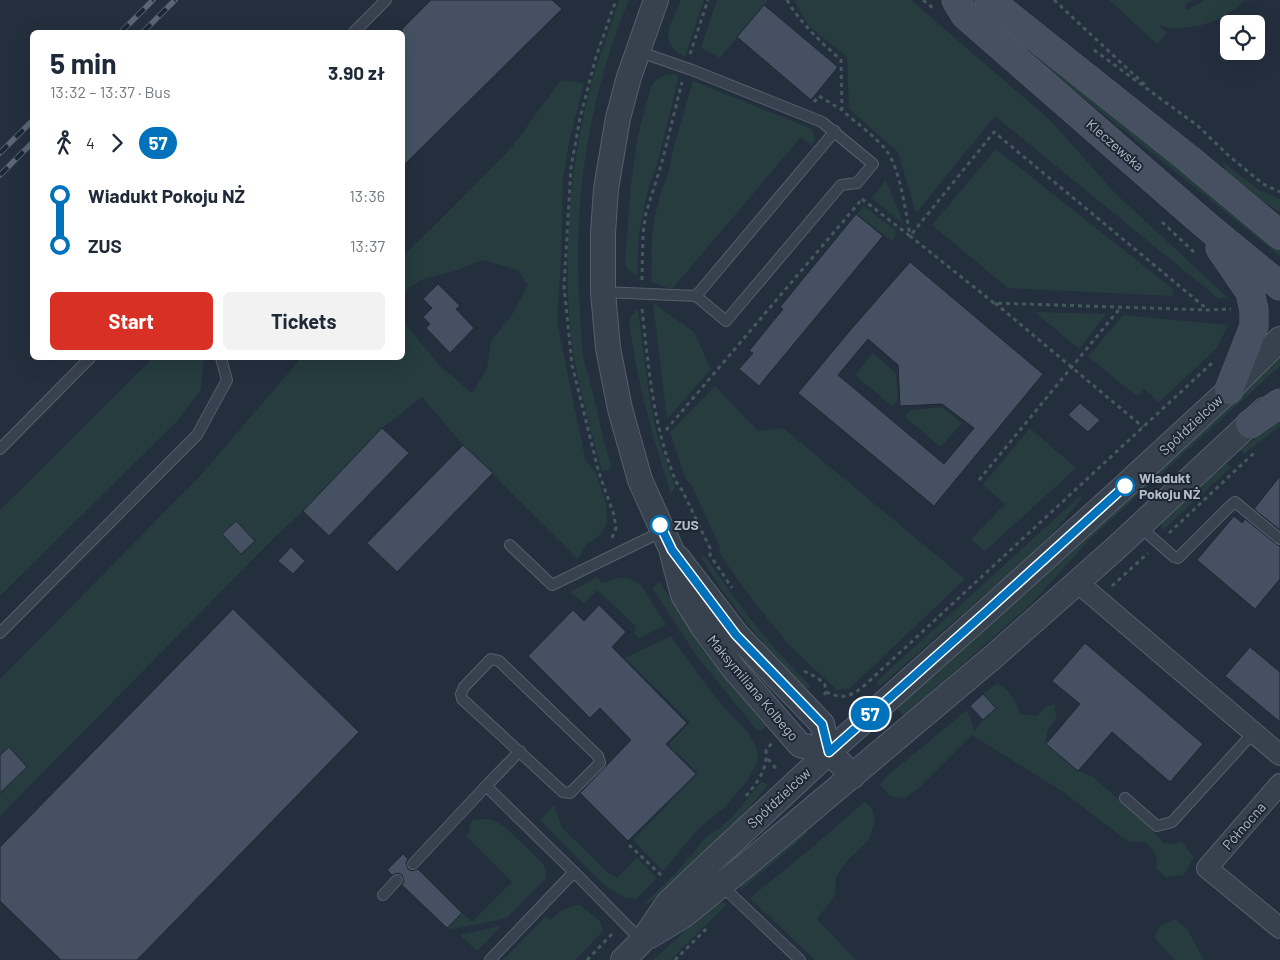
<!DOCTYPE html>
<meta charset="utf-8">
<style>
:root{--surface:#fff;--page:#f2f2f3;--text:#1f2937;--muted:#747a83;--accent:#d93025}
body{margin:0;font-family:Barlow,sans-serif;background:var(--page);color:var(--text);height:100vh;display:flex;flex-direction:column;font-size:19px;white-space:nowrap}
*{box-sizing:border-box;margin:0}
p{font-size:16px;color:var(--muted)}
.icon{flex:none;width:28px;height:28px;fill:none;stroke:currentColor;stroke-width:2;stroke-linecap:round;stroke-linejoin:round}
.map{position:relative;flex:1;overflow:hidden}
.details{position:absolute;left:30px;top:30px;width:375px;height:330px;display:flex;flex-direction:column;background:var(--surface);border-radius:8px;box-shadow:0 5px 20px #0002}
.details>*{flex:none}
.badge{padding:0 10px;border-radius:16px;font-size:18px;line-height:32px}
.controls{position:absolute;left:1220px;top:15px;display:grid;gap:10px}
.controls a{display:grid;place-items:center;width:45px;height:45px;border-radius:8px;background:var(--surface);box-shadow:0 5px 20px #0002;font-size:25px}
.map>.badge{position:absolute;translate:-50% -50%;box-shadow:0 0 0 2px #fff}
.legs{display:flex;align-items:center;gap:8px;height:55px;padding:0 20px;font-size:16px}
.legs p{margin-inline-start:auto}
.headline{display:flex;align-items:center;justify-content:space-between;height:85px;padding:0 20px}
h1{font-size:28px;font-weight:700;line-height:38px}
.button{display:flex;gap:10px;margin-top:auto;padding:10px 20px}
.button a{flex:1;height:58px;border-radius:8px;background:var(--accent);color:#fff;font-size:20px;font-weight:700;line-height:58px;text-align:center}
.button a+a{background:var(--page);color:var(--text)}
ul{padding:0 20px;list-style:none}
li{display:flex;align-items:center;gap:18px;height:50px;font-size:19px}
li i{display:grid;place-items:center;width:8px;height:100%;margin:0 6px;background:currentColor}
li i::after{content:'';width:12px;height:12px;margin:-6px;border:4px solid;border-radius:50%;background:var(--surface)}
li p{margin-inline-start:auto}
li:first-child i{background:linear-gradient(#0000 50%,currentColor 0)}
li:last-child i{background:linear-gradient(currentColor 50%,#0000 0)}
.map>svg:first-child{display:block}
.green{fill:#263c3f}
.building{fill:#455162;stroke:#1f2835;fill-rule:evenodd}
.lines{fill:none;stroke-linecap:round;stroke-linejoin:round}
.service-casing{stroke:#565f6c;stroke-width:12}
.minor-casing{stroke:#565f6c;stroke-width:22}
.tertiary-casing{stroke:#565f6c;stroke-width:26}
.secondary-casing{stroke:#565f6c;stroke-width:29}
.path{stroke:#44595c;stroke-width:3;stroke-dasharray:4 4;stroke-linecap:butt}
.service{stroke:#38414e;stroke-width:10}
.minor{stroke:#38414e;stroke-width:20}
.tertiary{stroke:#38414e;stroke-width:24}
.secondary{stroke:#465061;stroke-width:28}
.rail-casing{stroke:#5a6575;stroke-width:5.5}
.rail{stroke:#1d2633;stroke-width:4;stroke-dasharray:11;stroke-linecap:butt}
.line-1-casing{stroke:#fff;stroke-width:11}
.line-1{stroke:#0072bc;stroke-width:8}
.stop-1-dot{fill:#fff;stroke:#0072bc;stroke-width:2.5}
.labels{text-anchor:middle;stroke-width:4;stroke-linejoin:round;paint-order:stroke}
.street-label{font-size:14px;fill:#b4bcc9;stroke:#1d2633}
.stop-label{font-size:14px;font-weight:bold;fill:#b4bcc9;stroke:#1d2633;text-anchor:start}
</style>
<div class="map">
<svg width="1280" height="960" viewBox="0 0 1280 960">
<rect width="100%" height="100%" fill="#242f3e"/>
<!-- green -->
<g class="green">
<path d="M619,0H629C588,97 572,207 580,312C581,326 581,340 583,354C585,367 590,381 593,394C599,419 604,444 612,468L602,471C592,434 581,396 574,357C561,275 568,174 589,94C597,62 609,31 619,0Z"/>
<path d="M681,0H704L685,57C656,40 671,25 681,0Z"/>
<path d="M717,0H768L720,58L701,48Z"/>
<path d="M794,0H911L1051,121L1115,193L1227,297L1219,299L995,116L916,213L898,152L849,109L847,57L809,26Z"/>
<path d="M1109,0H1192L1185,5V9L1188,10L1204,0H1245C1223,22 1190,33 1159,26L1167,33L1157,44Z"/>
<path d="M977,5L1280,249V256L973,9Z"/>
<path d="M674,74L679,76L658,161L648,190L643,213L639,233L637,276L628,269L625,263L631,183L638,135L651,87C657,77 662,75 674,74Z"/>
<path d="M561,80L584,83L570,138L563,178L561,259L557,322L585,458L596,474L606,503L607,524L597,538L586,544L578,559L463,445L422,397L382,428L303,511L271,541L0,816V679L200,476L301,358H402L403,321L438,364L472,393L487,369L491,341L512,315L528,285L518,270L482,260L455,271L423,279L408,288L403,296V256L439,221L512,147Z"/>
<path d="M693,81L812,129L815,139L812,146L801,137L673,288H668L651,282L652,237L655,217L660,195L668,174L674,146Z"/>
<path d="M996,149L1173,289V296L1008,288L932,225Z"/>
<path d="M1223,162L1259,190L1280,199V212L1248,193L1227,176Z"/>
<path d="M886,180L904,225L872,198Z"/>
<path d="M864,206L895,230L896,235L892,241L857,214Z"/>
<path d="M653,303L694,332L711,369L667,419Z"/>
<path d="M638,309L649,395L657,435L675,487L671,494C652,435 637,382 629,321L632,315Z"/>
<path d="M1035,312L1106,314L1079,349Z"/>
<path d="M1123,315L1228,325L1217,348L1159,402L1144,389L1137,396L1088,357Z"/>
<path d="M873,353L896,373L898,399L892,406L855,375Z"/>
<path d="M1280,356V366L1091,538L1033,602L904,716L895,707Z"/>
<path d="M153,358H204L201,390L178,420L0,596V510Z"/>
<path d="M715,386L758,431L783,428L965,579L850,688L837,690L788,644L744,589L719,552L720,547L691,484L686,480L670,432Z"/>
<path d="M942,407L962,423L941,447L905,417L911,410Z"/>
<path d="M1280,420V426L1244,454L1239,450Z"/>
<path d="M1030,428L1076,468L985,551L971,539L1005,504L983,485Z"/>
<path d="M1226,463L1231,467L1163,530L1161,527L1162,522Z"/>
<path d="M1082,494L1081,499L1057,528L1028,557L880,686L876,682Z"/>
<path d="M700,555L706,557C737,603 770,647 811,686L806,690C766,648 729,605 700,555Z"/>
<path d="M597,577L602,583C618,578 626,574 641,585L666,625L639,638L634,633L636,626L597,590L584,603L570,592Z"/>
<path d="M659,581L703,650L763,722L766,727L760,731L755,728L696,655L653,589Z"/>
<path d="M671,636L708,688L730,714L748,732L756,747L758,761L747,781L723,809L699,828L663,871L633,840L698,773L668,745L690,722L625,658Z"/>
<path d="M997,683C1011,691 1015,699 1020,714L1037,716L1046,706L1055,704L1056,719L1047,731L1046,744L1078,771L1092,776L1150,827L1163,843L1172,844L1182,842L1194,858L1183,875L1166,877L1156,868L1157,857L1147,843L1127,841L1065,793L972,735L921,786L905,798L890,796L880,785L886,777L967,710L973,726V733L983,720L996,708L983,694Z"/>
<path d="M762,781L768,785L745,813L656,899L643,905L676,873L707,836L719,829L735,814Z"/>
<path d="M864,802L872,808L875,820L869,840L849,859L836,877L835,895L817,919L856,960H815L750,898L808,851Z"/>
<path d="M554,805L562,828L606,871L617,878L637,858L657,878L636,899L625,898L602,883L540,820Z"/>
<path d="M482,819L493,820L505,827L543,864L546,871L545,879L507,918L454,929L447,928L462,913L472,922L512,882L466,836L470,831L469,826L473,820Z"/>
<path d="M806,830L808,833L741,890L740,886Z"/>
<path d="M722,902L727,904L670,960H653L716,903Z"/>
<path d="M580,905L600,921L603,931L575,960H503L546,916L550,920C560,911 567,906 580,905Z"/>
<path d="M1175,919L1187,929L1204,960H1175L1155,938L1159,927Z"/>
<path d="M501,926L477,951L460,935Z"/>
</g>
<!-- building -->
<g class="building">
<path d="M431,0H552L562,9L402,167V29Z"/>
<path d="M764,5L838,67L811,100L737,37Z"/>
<path d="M856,214L883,236L759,386L739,369L753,353L749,351L783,309L780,307Z"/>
<path d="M910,262L1043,374L934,506L798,393L853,327ZM868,339L898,365L900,406L942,404L974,428L944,464L838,375Z"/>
<path d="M438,284L460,306L456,309L474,328L450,353L426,328L430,324L423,317L432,308L423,299Z"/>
<path d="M1080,403L1100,420L1088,432L1068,415Z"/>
<path d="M382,428L409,453L329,536L303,511Z"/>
<path d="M463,445L493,473L397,572L367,543Z"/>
<path d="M1280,476V530L1254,509Z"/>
<path d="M1234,516L1242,523L1245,519L1276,544L1280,546V579L1255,609L1197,560Z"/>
<path d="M236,521L255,541L241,554L222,534Z"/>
<path d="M291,547L305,561L293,574L278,561Z"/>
<path d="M599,605L626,632L612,647L687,723L666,744L696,774L628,841L580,793L631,740L600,708L590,718L528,656L573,610L584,621Z"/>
<path d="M233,609L359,732L137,960H61L0,901V847Z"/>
<path d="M1085,643L1203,744L1170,782L1112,732L1078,771L1046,744L1080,704L1052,681Z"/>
<path d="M1250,647L1280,672V722L1225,676Z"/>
<path d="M983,694L996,708L983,720L970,706Z"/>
<path d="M9,747L27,767L0,793V755Z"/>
<path d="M403,854L408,859L406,863L408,869L412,871L418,869L462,913L447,928L402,885L404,881L402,875L398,873L392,875L387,870Z"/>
</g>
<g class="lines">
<defs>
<g id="service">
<path d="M354,32L386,0"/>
<path d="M603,292L696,296L726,321L841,185L857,183L873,164L822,122L692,70L637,51"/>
<path d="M696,296L835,131"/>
<path d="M0,449L90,358"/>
<path d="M1139,526L1174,557L1178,558L1230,506L1235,502L1280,539"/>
<path d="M510,545L552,585L663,531"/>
<path d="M0,633L197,435L227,380L221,358"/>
<path d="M491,659L499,661L598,756L600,763L570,793L563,792L462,699L461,694L464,687Z"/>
<path d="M520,751L486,786L574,872"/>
<path d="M1125,798L1157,826L1172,822L1254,732"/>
<path d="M413,864L486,786"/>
<path d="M721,885L800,960"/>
<path d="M383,895L397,880"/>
<path d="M490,960L574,872L642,941"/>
</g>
<g id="minor">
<path d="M1077,582L1280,755"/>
<path d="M1280,784L1207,868L1280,928"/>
</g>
<g id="tertiary">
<path d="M656,0L629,77L618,118L606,189L603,233V292L608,348L620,409L640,480L671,549L683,595L703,627L734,669L800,745L829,752L853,776"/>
<path d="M678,558L737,635L822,724L829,752"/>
<path d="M650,936L683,916L752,860L993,657L1116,548L1264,410"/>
<path d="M623,960L642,941L668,903L712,861L829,752L987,611L1125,486L1229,390L1280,339"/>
</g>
<g id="secondary">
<path d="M956,0L965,15L1208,227L1280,286"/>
<path d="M989,0L1189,159L1280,235"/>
<path d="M1220,248L1250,292L1254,310V326L1229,390"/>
<path d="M1250,424L1280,403"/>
</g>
</defs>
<!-- service casing -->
<use href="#service" class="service-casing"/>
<!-- minor casing -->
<use href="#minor" class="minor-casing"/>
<!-- tertiary casing -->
<use href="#tertiary" class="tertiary-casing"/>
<!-- secondary casing -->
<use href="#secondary" class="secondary-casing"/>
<!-- path -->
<g class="path">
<path d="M787,0C801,24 820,41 841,60L842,110C856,123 874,135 886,150C900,168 906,213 910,236L994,303L1208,310L1231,309"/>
<path d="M923,0L933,8"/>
<path d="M1054,0L1145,85"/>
<path d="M1094,50L1198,126L1228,155L1263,184L1280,192"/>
<path d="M690,54L708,0"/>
<path d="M814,102L819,96L842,110"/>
<path d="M862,199L910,236L994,132L1207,309"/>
<path d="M1162,222L1196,254"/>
<path d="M642,280L643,234L646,213L662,162L682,82"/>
<path d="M995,303L1143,427"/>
<path d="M642,309C648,361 652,414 669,463C673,473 675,483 682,490L710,548V555L732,588"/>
<path d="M666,430L863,198"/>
<path d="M979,480L1121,307"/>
<path d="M1169,533L1254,453"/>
<path d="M612,538L616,528L614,515L599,473L572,365L564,286L571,167L580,118L596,57L616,0"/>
<path d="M1112,586L1148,553"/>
<path d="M804,671L818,678L825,685L826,692L824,695"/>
<path d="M826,692C844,700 852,696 866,684L1212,363"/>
<path d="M768,759L778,771"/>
<path d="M746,796C757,783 768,769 766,750L772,743"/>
<path d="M629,845L662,876"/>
<path d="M587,960L613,933"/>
<path d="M675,960L708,927"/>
</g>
<!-- service -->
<use href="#service" class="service"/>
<!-- minor -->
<use href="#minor" class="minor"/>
<!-- tertiary -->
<use href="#tertiary" class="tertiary"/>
<!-- secondary -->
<use href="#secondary" class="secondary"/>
<defs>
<g id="rail">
<path d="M121,32L153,0"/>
<path d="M143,32L175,0"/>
<path d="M0,153L32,121"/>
<path d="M0,175L32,143"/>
</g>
</defs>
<!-- rail casing -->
<use href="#rail" class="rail-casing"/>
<!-- rail -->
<use href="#rail" class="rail"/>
</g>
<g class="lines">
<defs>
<path id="line-1" d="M660,525L672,550L736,635L822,724L829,752L987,611L1125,486"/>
</defs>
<!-- line-1 casing -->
<use href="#line-1" class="line-1-casing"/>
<!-- line-1 -->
<use href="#line-1" class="line-1"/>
</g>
<!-- markers -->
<g class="stop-1-dot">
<circle cx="1125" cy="486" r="9"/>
<circle cx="660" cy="525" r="9"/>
</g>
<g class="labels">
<!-- street labels -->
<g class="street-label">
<text transform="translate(1115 145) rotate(41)" y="5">Kleczewska</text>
<text transform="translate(1191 425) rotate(-43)" y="5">Spółdzielców</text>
<text transform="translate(753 688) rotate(50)" y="5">Maksymiliana Kolbego</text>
<text transform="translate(779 798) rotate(-43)" y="5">Spółdzielców</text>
<text transform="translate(1244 826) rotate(-49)" y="5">Północna</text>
</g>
<!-- stop labels -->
<g class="stop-label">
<text x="1139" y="483">Wiadukt<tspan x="1139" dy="16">Pokoju NŻ</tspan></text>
<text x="674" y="530">ZUS</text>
</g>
</g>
</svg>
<div class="controls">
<a><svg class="icon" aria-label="locate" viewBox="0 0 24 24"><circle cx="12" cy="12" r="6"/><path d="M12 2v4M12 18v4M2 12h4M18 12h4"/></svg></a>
</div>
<b class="badge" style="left:870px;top:714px;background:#0072bc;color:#fff">57</b>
<section class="details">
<div class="headline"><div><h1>5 min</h1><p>13:32 – 13:37 · Bus</p></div><b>3.90 zł</b></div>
<div class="legs"><svg class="icon" aria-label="walk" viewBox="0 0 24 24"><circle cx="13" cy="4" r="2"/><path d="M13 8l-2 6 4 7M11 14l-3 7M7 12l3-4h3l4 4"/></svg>4<svg class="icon" aria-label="forward" viewBox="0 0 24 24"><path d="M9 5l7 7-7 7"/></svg><b class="badge" style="background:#0072bc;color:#fff">57</b></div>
<ul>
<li><i style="color:#0072bc"></i><b>Wiadukt Pokoju NŻ</b><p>13:36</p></li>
<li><i style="color:#0072bc"></i><b>ZUS</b><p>13:37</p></li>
</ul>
<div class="button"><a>Start</a><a>Tickets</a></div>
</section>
</div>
